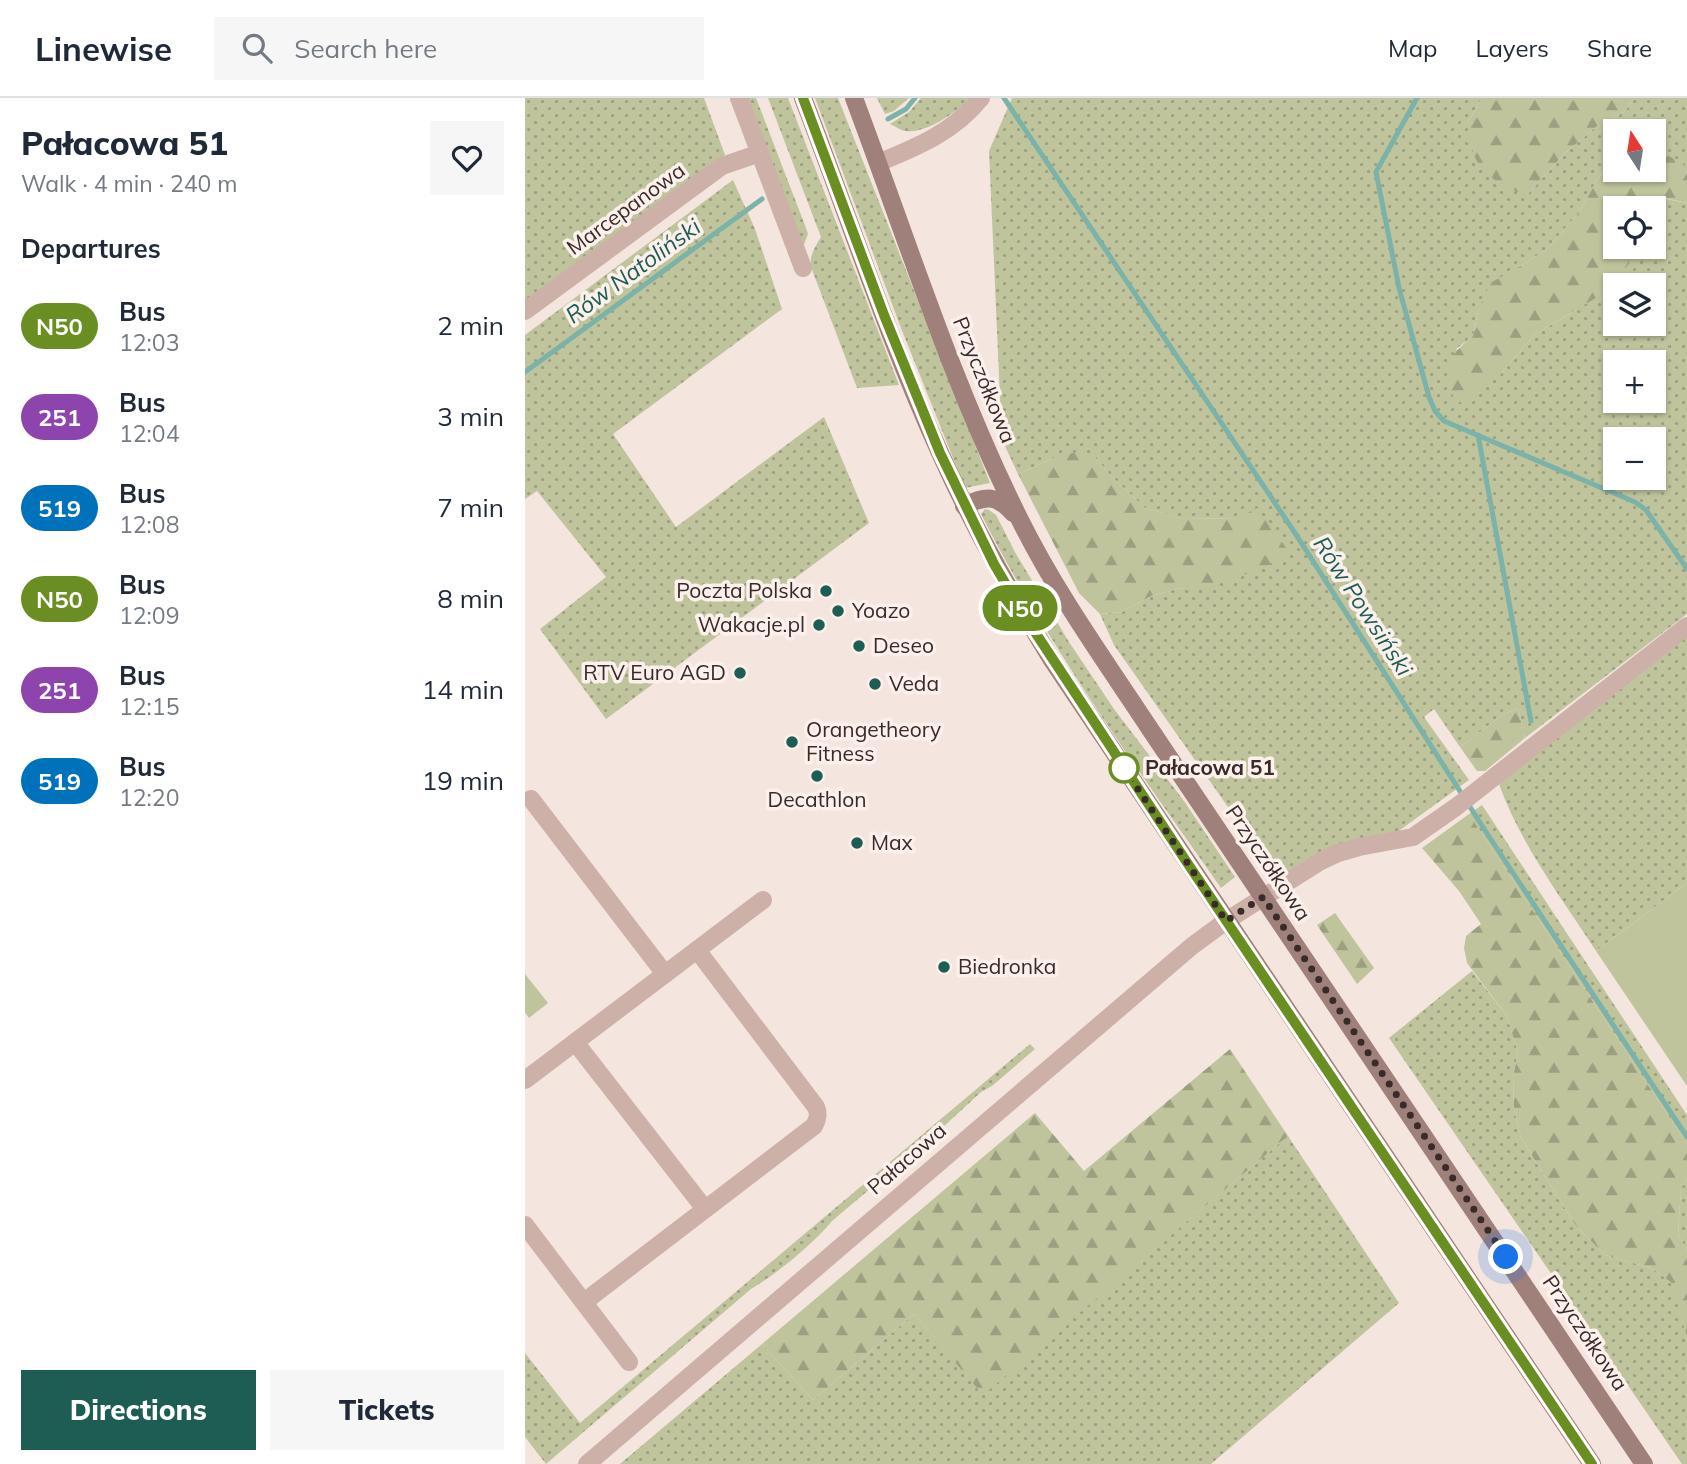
<!DOCTYPE html>
<meta charset="utf-8">
<style>
:root{--surface:#fff;--page:#f6f6f7;--text:#1f2937;--muted:#747a83;--line:#e0e1e3;--accent:#1d5d53}
body{margin:0;font-family:Mulish,sans-serif;background:var(--page);color:var(--text);height:100vh;display:flex;flex-direction:column;font-size:26px;white-space:nowrap}
*{box-sizing:border-box;margin:0}
p{font-size:23px;color:var(--muted)}
.icon{flex:none;width:38px;height:38px;fill:none;stroke:currentColor;stroke-width:2;stroke-linecap:round;stroke-linejoin:round}
.map{position:relative;flex:1;overflow:hidden}
.sheet{display:flex;flex-direction:column;background:var(--surface);width:525px}
.sheet>*{flex:none}
.badge{padding:0 14px;border-radius:23px;font-size:24px;line-height:46px}
.needle{width:46px;rotate:348deg}
.buttons{position:absolute;left:1078px;top:21px;display:grid;gap:14px}
.buttons a{display:grid;place-items:center;width:63px;height:63px;border-radius:0px;background:var(--surface);box-shadow:0 2px 5px #0004;font-size:35px}
.you{position:absolute;width:35px;height:35px;margin:-18px;border:5px solid #fff;border-radius:50%;background:#1a73e8;box-shadow:0 0 0 10px #1a73e833}
.map>.badge{position:absolute;translate:-50% -50%;box-shadow:0 0 0 4px #fff}
h2{padding:0 21px;font-size:26px;line-height:63px}
.round{display:grid;place-items:center;flex:none;width:74px;height:74px;border-radius:0px;background:var(--page)}
.overview{display:flex;align-items:center;justify-content:space-between;height:119px;padding:0 21px}
h1{font-size:33px;font-weight:800;line-height:52px}
.button{display:flex;gap:14px;margin-top:auto;padding:14px 21px}
.button a{flex:1;height:80px;border-radius:0px;background:var(--accent);color:#fff;font-size:28px;font-weight:800;line-height:80px;text-align:center}
.button a+a{background:var(--page);color:var(--text)}
ul{padding:0;list-style:none}
li{display:flex;align-items:center;gap:21px;height:91px;padding:0 21px}
li div{flex:1}
li b{display:block;font-size:26px}
li em{font-style:normal}
li .badge{min-width:77px;font-weight:700;text-align:center}
header{display:flex;align-items:center;gap:42px;box-sizing:border-box;height:98px;padding:0 35px;background:var(--surface);border-bottom:2px solid var(--line)}
header strong{font-size:33px}
nav{display:flex;gap:38px;margin-inline-start:auto;font-size:24px}
.search{width:490px;height:63px;background:var(--page);display:flex;align-items:center;gap:18px;box-sizing:border-box;padding:0 24px;border-radius:0px;color:var(--muted);font-size:26px}
main{display:flex;flex:1;min-height:0}
.map>svg:first-child{display:block}
.grass{fill:url(#grass-dots);fill-rule:evenodd}
.forest{fill:url(#forest-firs)}
.green{fill:#bfc49d}
.lines{fill:none;stroke-linecap:round;stroke-linejoin:round}
.stream{stroke:#7cb2a8;stroke-width:5}
.minor{stroke:#cdb1a9;stroke-width:18}
.secondary{stroke:#a0807a;stroke-width:18}
.line-casing{stroke:#fff;stroke-width:16}
.line{stroke:#6b8e23;stroke-width:10}
.walk{stroke:#392b29;stroke-width:7;stroke-dasharray:0 12.6}
.poi-dot{fill:#1d5d53;stroke:#fbf0eb;stroke-width:2.5}
.stop-dot{fill:#fff;stroke:#6b8e23;stroke-width:3.5}
.labels{text-anchor:middle;stroke-width:7;stroke-linejoin:round;paint-order:stroke}
.street-label{font-size:21px;fill:#392b29;stroke:#fbf0eb}
.poi-label{font-size:21px;fill:#392b29;stroke:#fbf0eb;text-anchor:start}
.stop-label{font-size:21px;font-weight:bold;fill:#392b29;stroke:#fbf0eb;text-anchor:start}
.water-label{font-size:23px;font-style:italic;fill:#1d5d53;stroke:#fbf0eb}
</style>
<header>
<strong>Linewise</strong>
<div class="search"><svg class="icon" aria-label="search" viewBox="0 0 24 24"><circle cx="10" cy="10" r="6"/><path d="M15 15l6 6"/></svg>Search here</div>
<nav><a>Map</a><a>Layers</a><a>Share</a></nav>
</header>
<main>
<section class="sheet">
<div class="overview"><div><h1>Pałacowa 51</h1><p>Walk · 4 min · 240 m</p></div><a class="round"><svg class="icon" aria-label="heart" viewBox="0 0 24 24"><path d="M12 20l-8-8c-3-5 5-10 8-4 3-6 11-1 8 4z"/></svg></a></div>
<h2>Departures</h2>
<ul>
<li><span class="badge" style="background:#6b8e23;color:#fff">N50</span><div><b>Bus</b><p>12:03</p></div><em>2 min</em></li>
<li><span class="badge" style="background:#8e44ad;color:#fff">251</span><div><b>Bus</b><p>12:04</p></div><em>3 min</em></li>
<li><span class="badge" style="background:#0072bc;color:#fff">519</span><div><b>Bus</b><p>12:08</p></div><em>7 min</em></li>
<li><span class="badge" style="background:#6b8e23;color:#fff">N50</span><div><b>Bus</b><p>12:09</p></div><em>8 min</em></li>
<li><span class="badge" style="background:#8e44ad;color:#fff">251</span><div><b>Bus</b><p>12:15</p></div><em>14 min</em></li>
<li><span class="badge" style="background:#0072bc;color:#fff">519</span><div><b>Bus</b><p>12:20</p></div><em>19 min</em></li>
</ul>
<div class="button"><a>Directions</a><a>Tickets</a></div>
</section>
<div class="map">
<svg width="1162" height="1366" viewBox="0 0 1162 1366">
<defs>
<pattern id="grass-dots" width="8" height="8" patternUnits="userSpaceOnUse" patternTransform="scale(1.75)"><rect width="8" height="8" fill="#bfc49d"/><path d="M2 2h.1M6 6h.1" fill="none" stroke="#9c9f80" stroke-width="1.8" stroke-linecap="round"/></pattern>
<pattern id="forest-firs" width="22" height="20" patternUnits="userSpaceOnUse" patternTransform="scale(1.75)"><rect width="22" height="20" fill="#bfc49d"/><path d="M5 1l3.5 6h-7zM16 11l3.5 6h-7z" fill="#9c9f80"/></pattern>
</defs>
<rect width="100%" height="100%" fill="#f4e5de"/>
<!-- grass -->
<g class="grass">
<path d="M0,0H179L200,57L0,203Z"/>
<path d="M221,0H231L281,130L283,136L278,149Z"/>
<path d="M243,0H263L374,287L332,290L286,169C284,158 290,149 296,139Z"/>
<path d="M290,0H313L465,385L440,390L376,230Z"/>
<path d="M352,0H384L369,13L360,16Z"/>
<path d="M396,0H445C433,14 400,36 381,33C376,33 370,28 365,26L384,14Z"/>
<path d="M487,0H957L942,26L1002,97L1041,54L1071,29L1099,14L1110,0H1162V76L1157,65L1129,51V33H1090V56L1072,82L1055,113L1022,151L996,168L953,213L948,238L931,251L974,278L1009,237L1051,212L1105,150V149H1129V110H1097L1110,100L1132,99L1162,105V516L1000,640L993,610L979,616L935,649L909,611L899,619L944,682L864,740L811,747L753,780L589,547L575,516L597,514L626,498L652,491L687,487L713,420L659,421L620,410L587,379L567,356L528,360L493,376L473,333L476,322L464,53ZM1090,187H1129V226H1090ZM1090,264H1129V303H1090ZM1090,341H1129V380H1090Z"/>
<path d="M208,82L230,131L257,211L88,336L151,429L299,319L344,425L81,621L15,531L81,479L12,393L0,401V237Z"/>
<path d="M460,411L464,412L471,417L491,456L544,544L589,611L659,703L710,779L696,790C611,669 523,548 456,416Z"/>
<path d="M1162,537V785L1071,853C1036,799 996,747 974,686Z"/>
<path d="M957,707L1162,1017V1046L944,716Z"/>
<path d="M947,873L982,918L993,955L988,979L989,1011L996,1040L1051,1128L1080,1157L1126,1170L1147,1184L1162,1239V1366H1157L864,940Z"/>
<path d="M505,946L510,951L467,988L456,994L417,1030L307,1123C287,1147 253,1175 226,1191L21,1366L0,1339V1255L55,1325Z"/>
<path d="M763,1038L874,1205L686,1366H95L237,1246L288,1302L389,1216L458,1296Z"/>
<path d="M1162,1081V1153L1153,1136L1156,1090Z"/>
</g>
<!-- forest -->
<g class="forest">
<path d="M957,0H1110L1099,14L1071,29L1041,54L1002,97C980,90 955,77 948,54C945,45 944,35 942,26Z"/>
<path d="M1129,51L1158,65L1162,76V105C1149,102 1123,95 1110,100C1101,103 1100,110 1090,110V149L1105,150L1104,165L1089,189L1009,237L974,278L932,306C915,275 921,259 948,238L953,213L965,185L996,168L1022,151L1055,113L1072,82L1090,57V72H1129Z"/>
<path d="M552,354L567,356L587,379L620,410L660,421L713,420L732,410L765,455L736,471L687,488L652,491L626,498L597,514L575,516L554,495L493,376L528,360Z"/>
<path d="M993,610L1000,640L960,673H952L935,649L979,616Z"/>
<path d="M944,716L1162,1046V1081L1156,1091L1153,1136L1162,1153V1239L1146,1184L1126,1170L1080,1157L1051,1128L996,1040L989,1011L988,979L993,955L982,918L942,865L939,850L941,838L956,826L934,793L897,750Z"/>
<path d="M810,815L849,870L832,886L792,827Z"/>
<path d="M705,951L763,1038L458,1297L389,1216L288,1302L237,1246L510,1015L559,1073Z"/>
</g>
<!-- green -->
<g class="green">
<path d="M1162,785V988L1071,853Z"/>
<path d="M0,876L23,905L4,920L0,914Z"/>
</g>
<g class="lines">
<!-- stream -->
<g class="stream">
<path d="M479,0L770,435L963,737L1162,1039"/>
<path d="M892,0L851,74L874,190L904,299L910,313L919,323L1110,404L1121,412L1162,471"/>
<path d="M363,21L381,11L390,0"/>
<path d="M0,274L237,101"/>
<path d="M953,337L1006,623"/>
</g>
<!-- minor -->
<g class="minor">
<path d="M214,0L278,170"/>
<path d="M353,65C392,49 429,34 456,0"/>
<path d="M0,213L197,68L235,55"/>
<path d="M6,701L140,876"/>
<path d="M50,944L180,1111"/>
<path d="M0,982L238,802"/>
<path d="M0,1127L104,1264"/>
<path d="M59,1204L289,1028C293,1021 294,1016 291,1009L172,852"/>
<path d="M62,1366L667,848L701,823L796,763L813,755L834,749L888,739L931,709L1162,528"/>
</g>
<!-- secondary -->
<g class="secondary">
<path d="M278,0C324,119 363,241 416,357C448,428 486,496 527,562L1067,1366"/>
<path d="M329,0C382,141 427,286 494,420C530,493 578,560 623,628L1119,1366"/>
<path d="M439,408C461,397 472,397 488,415"/>
</g>
</g>
<g class="lines">
<defs>
<path id="line" d="M278,0L359,217L415,355L469,466L502,522L663,766L1067,1366"/>
</defs>
<!-- line casing -->
<use href="#line" class="line-casing"/>
<!-- line -->
<use href="#line" class="line"/>
<!-- walk -->
<path class="walk" d="M599,670L701,823L738,799L981,1159"/>
</g>
<!-- markers -->
<g class="poi-dot">
<circle cx="301" cy="493" r="7"/>
<circle cx="313" cy="513" r="7"/>
<circle cx="294" cy="527" r="7"/>
<circle cx="334" cy="548" r="7"/>
<circle cx="215" cy="575" r="7"/>
<circle cx="350" cy="586" r="7"/>
<circle cx="267" cy="644" r="7"/>
<circle cx="292" cy="678" r="7"/>
<circle cx="332" cy="745" r="7"/>
<circle cx="419" cy="869" r="7"/>
</g>
<circle class="stop-dot" cx="599" cy="670" r="14"/>
<g class="labels">
<!-- street labels -->
<g class="street-label">
<text transform="translate(101 111) rotate(-36)" y="7">Marcepanowa</text>
<text transform="translate(459 282) rotate(68)" y="7">Przyczółkowa</text>
<text transform="translate(743 765) rotate(56)" y="7">Przyczółkowa</text>
<text transform="translate(382 1061) rotate(-41)" y="7">Pałacowa</text>
<text transform="translate(1060 1235) rotate(56)" y="7">Przyczółkowa</text>
</g>
<!-- poi labels -->
<g class="poi-label">
<text x="287" y="500" text-anchor="end">Poczta Polska</text>
<text x="327" y="520">Yoazo</text>
<text x="280" y="534" text-anchor="end">Wakacje.pl</text>
<text x="348" y="555">Deseo</text>
<text x="201" y="582" text-anchor="end">RTV Euro AGD</text>
<text x="364" y="593">Veda</text>
<text x="281" y="639">Orangetheory<tspan x="281" dy="24">Fitness</tspan></text>
<text x="292" y="709" text-anchor="middle">Decathlon</text>
<text x="346" y="752">Max</text>
<text x="433" y="876">Biedronka</text>
</g>
<!-- stop labels -->
<g class="stop-label">
<text x="620" y="677">Pałacowa 51</text>
</g>
<!-- water labels -->
<g class="water-label">
<text transform="translate(108 173) rotate(-36)" y="8">Rów Natoliński</text>
<text transform="translate(838 508) rotate(57)" y="8">Rów Powsiński</text>
</g>
</g>
</svg>
<div class="buttons">
<a><svg class="needle" viewBox="-14 -14 28 28"><path d="M0-13l5 13h-10z" fill="#e53935"/><path d="M0 13l5-13h-10z" fill="#747a83"/></svg></a>
<a><svg class="icon" aria-label="locate" viewBox="0 0 24 24"><circle cx="12" cy="12" r="6"/><path d="M12 2v4M12 18v4M2 12h4M18 12h4"/></svg></a>
<a><svg class="icon" aria-label="layers" viewBox="0 0 24 24"><path d="M12 4l9 5-9 5-9-5zM3 14l9 5 9-5"/></svg></a>
<a>+</a>
<a>−</a>
</div>
<div class="you" style="left:981px;top:1159px"></div>
<b class="badge" style="left:495px;top:510px;background:#6b8e23;color:#fff">N50</b>
</div>
</main>
